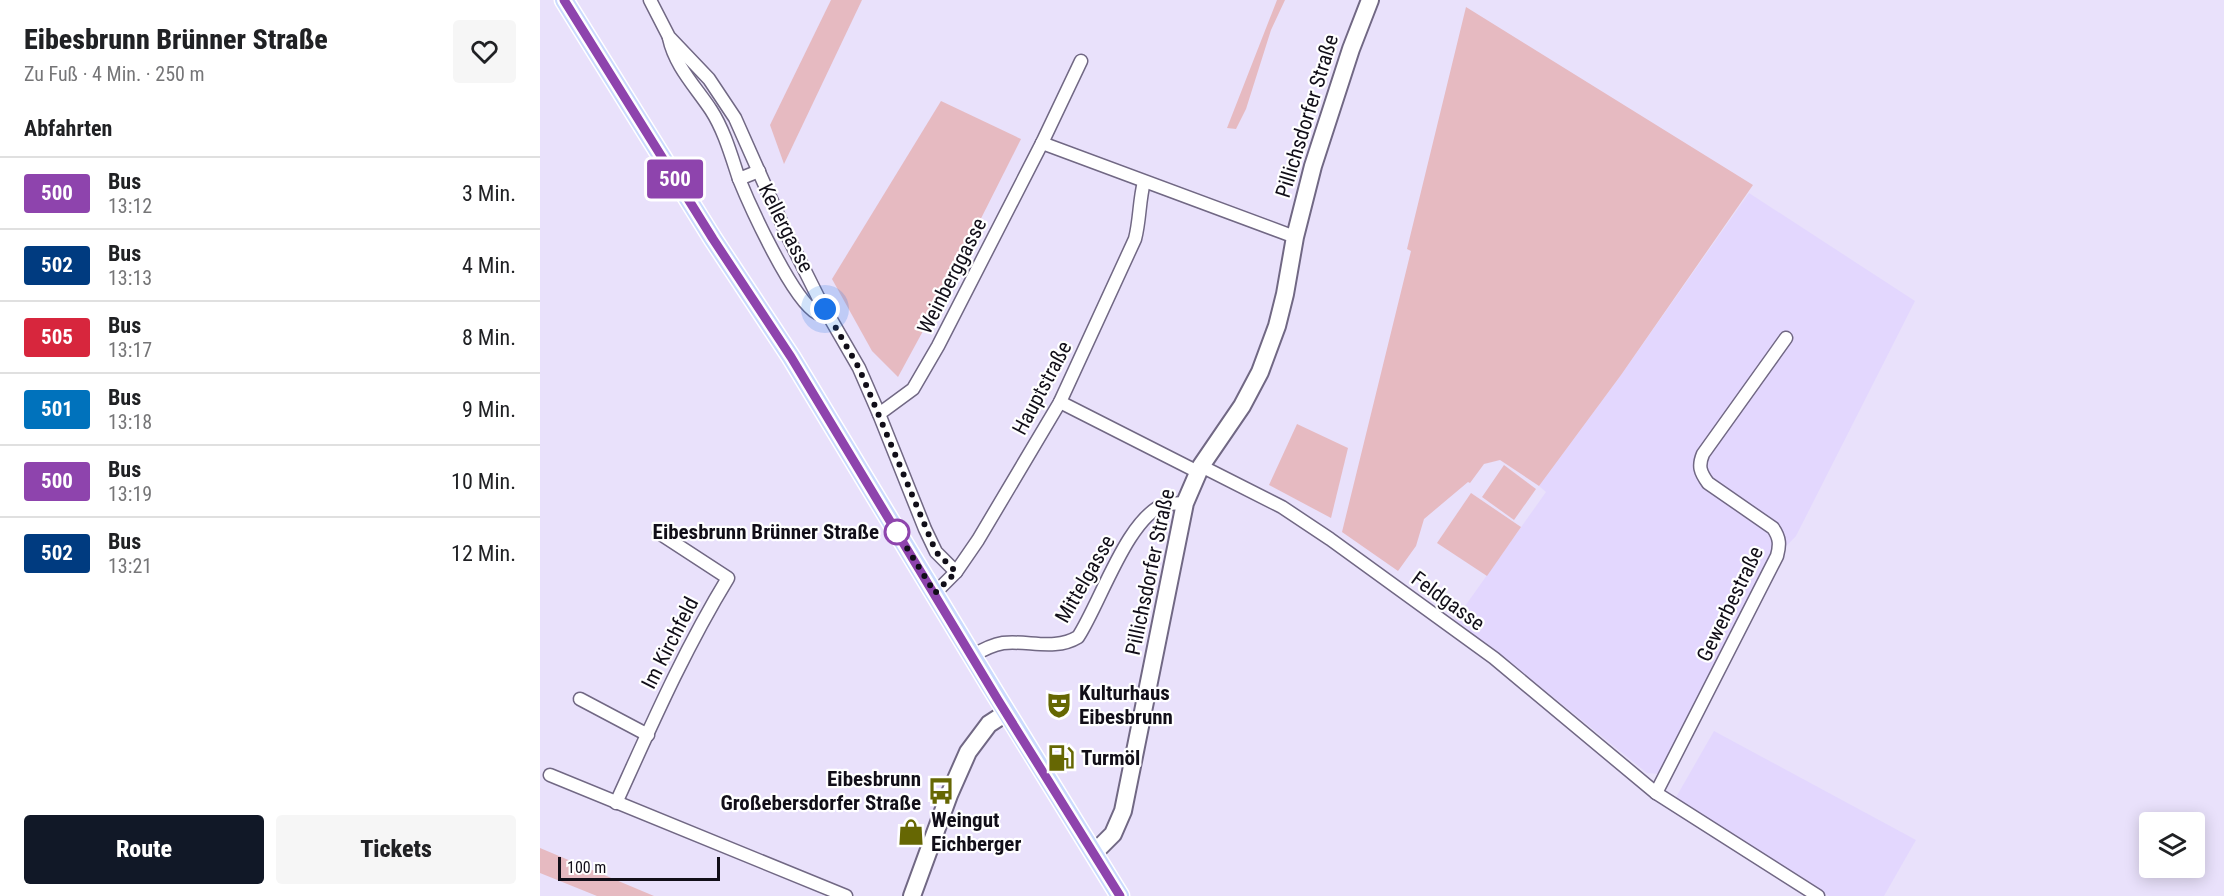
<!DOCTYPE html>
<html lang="de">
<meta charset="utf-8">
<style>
:root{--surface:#fff;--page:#f6f6f6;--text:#202124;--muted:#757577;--line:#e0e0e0;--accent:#111827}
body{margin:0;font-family:"Roboto Condensed",sans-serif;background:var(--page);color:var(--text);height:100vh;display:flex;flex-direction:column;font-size:22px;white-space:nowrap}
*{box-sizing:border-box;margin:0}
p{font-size:20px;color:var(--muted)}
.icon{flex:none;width:33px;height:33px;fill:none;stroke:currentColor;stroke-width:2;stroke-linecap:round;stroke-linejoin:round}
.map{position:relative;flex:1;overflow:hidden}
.details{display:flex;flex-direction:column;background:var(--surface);width:540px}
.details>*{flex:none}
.badge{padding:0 12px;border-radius:4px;font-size:21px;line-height:39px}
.tools{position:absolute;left:1599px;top:812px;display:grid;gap:12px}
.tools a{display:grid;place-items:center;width:66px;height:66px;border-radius:6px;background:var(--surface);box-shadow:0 3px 15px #0003;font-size:30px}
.scale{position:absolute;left:18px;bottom:15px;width:162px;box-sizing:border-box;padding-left:6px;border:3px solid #110e18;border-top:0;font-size:16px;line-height:21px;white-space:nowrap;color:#110e18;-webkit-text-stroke:4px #fff;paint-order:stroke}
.you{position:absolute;width:30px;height:30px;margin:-15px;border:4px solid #fff;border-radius:50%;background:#1a73e8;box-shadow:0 0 0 9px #1a73e833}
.map>.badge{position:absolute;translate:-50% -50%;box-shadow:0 0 0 3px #fff}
h2{padding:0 24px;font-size:22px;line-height:54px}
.round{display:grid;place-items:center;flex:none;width:63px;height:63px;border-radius:6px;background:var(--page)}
.summary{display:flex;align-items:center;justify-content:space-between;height:102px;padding:0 24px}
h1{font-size:28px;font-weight:800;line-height:45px}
.button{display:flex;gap:12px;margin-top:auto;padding:12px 24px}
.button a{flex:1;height:69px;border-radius:6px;background:var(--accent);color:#fff;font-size:24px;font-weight:800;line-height:69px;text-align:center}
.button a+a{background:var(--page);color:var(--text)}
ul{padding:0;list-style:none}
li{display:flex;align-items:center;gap:18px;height:72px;padding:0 24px;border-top:2px solid var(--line)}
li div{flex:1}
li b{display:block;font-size:22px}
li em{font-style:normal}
li .badge{min-width:66px;font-weight:700;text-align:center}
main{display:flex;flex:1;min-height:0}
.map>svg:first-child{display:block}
.built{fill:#e3d7fe}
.green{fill:#e6bac1}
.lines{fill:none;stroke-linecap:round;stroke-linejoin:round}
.street-casing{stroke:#716884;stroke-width:15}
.secondary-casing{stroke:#716884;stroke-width:20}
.primary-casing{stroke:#fff;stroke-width:21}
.street{stroke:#fff;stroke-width:12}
.secondary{stroke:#fff;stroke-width:16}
.primary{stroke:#cbdbfe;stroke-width:18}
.line-casing{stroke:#fff;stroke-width:14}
.line{stroke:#8e44ad;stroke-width:9}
.walk{stroke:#110e18;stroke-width:6;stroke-dasharray:0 10.8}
.stop-dot{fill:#fff;stroke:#8e44ad;stroke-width:3}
.labels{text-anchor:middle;stroke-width:4.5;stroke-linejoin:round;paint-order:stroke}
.street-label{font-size:21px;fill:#110e18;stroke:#fff}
.stop-label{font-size:21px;font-weight:bold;fill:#110e18;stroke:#fff;text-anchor:end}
.poi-label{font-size:21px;font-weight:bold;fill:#110e18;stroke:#fff;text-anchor:start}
</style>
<main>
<section class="details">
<div class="summary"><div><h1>Eibesbrunn Brünner Straße</h1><p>Zu Fuß · 4 Min. · 250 m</p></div><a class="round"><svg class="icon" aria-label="heart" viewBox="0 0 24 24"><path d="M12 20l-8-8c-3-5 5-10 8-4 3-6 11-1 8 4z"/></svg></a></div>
<h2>Abfahrten</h2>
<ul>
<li><span class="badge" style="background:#8e44ad;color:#fff">500</span><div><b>Bus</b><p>13:12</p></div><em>3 Min.</em></li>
<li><span class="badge" style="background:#003b80;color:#fff">502</span><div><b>Bus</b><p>13:13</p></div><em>4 Min.</em></li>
<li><span class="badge" style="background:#d7263d;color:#fff">505</span><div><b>Bus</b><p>13:17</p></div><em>8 Min.</em></li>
<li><span class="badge" style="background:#0072bc;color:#fff">501</span><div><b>Bus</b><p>13:18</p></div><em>9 Min.</em></li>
<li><span class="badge" style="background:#8e44ad;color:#fff">500</span><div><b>Bus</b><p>13:19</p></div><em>10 Min.</em></li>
<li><span class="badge" style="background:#003b80;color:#fff">502</span><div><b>Bus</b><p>13:21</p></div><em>12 Min.</em></li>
</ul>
<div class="button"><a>Route</a><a>Tickets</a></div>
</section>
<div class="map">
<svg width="1684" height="896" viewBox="0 0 1684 896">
<rect width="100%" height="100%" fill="#e9e1fb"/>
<!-- built -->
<g class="built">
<path d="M1209,193L1375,301L1256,536L1225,568L1119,774L1107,773L986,675L913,623L1006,492L999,486L1081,375Z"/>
<path d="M1174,731L1376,840L1344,896H1289L1135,799Z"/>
</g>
<!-- green -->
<g class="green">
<path d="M291,0H322L244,164L230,125Z"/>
<path d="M737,0H745L731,30L706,109L696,129L687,128Z"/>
<path d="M926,7L1213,185L1081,375L999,486L960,460L944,464L930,483L928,482L884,519L876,546L858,571L802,532L871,251L867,249Z"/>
<path d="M401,101L481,139L402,296L358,377L332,351L292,279Z"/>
<path d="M757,424L808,448L791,518L729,485Z"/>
<path d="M964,465L996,489L974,520L942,497Z"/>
<path d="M931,493L981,527L947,576L897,543Z"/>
<path d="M0,848L114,896H57L0,873Z"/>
</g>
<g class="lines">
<defs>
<g id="street">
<path d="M110,0L129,37L169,79L195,118L247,235L278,297L319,368L339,414L385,529L396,552L416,572"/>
<path d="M129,38C135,66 155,86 171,110C184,130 191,155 199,179L219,171"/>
<path d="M502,143L755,237"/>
<path d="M199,179C210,206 253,301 277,313L285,309"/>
<path d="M520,402L658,472"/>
<path d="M339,414L373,389L398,346L502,143L541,61"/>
<path d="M661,466L742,507L790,539L954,658L1116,793L1278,896"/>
<path d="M395,593L416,572L438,540L520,402L595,239C600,220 599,201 604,182"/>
<path d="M432,656C442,650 451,645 463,643C488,640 515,651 538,637C560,604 588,515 626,504C632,503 639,504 645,503"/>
<path d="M40,699L108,735"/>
<path d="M10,775L306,896"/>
<path d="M1116,793L1237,556C1240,545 1240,538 1233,528L1168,483C1160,472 1158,466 1163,454L1246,338"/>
<path d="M76,803C111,726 144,650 188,578L119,533"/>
</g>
<g id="secondary">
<path d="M554,853L573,834L583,811L645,503L661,466L702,406L720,372L737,326L745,294L755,237L773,166L811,49L830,0"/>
<path d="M372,896L409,795L428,752L449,724L466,713"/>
</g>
<path id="primary" d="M24,0L173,239L251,357L451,687L580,896"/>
</defs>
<!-- street casing -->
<use href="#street" class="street-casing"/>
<!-- secondary casing -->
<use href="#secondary" class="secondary-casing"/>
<!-- primary casing -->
<use href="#primary" class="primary-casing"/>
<!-- street -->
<use href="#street" class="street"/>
<!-- secondary -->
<use href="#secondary" class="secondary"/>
<!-- primary -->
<use href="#primary" class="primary"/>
</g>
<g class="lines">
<defs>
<path id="line" d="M24,0L173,239L251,357L458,700L580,896"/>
</defs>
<!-- line casing -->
<use href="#line" class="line-casing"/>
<!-- line -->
<use href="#line" class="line"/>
<!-- walk -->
<path class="walk" d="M285,309L319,368L396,552L416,572L395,593L357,532"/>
</g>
<!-- icons -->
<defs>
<symbol id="theatre-bare" viewBox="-9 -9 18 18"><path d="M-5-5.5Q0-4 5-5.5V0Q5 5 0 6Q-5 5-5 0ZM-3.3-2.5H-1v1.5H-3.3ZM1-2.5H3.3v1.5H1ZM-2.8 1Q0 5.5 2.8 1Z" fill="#666703" stroke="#fff" stroke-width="2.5" paint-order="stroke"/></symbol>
<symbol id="fuel-bare" viewBox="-9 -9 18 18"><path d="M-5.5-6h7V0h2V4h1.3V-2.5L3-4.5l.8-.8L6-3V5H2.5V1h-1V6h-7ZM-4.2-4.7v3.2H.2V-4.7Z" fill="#666703" stroke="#fff" stroke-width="2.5" paint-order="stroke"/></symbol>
<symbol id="bus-bare" viewBox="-9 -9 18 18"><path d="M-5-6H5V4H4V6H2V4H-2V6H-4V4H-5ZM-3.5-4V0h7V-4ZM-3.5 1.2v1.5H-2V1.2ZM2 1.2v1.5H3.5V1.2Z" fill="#666703" stroke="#fff" stroke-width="2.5" paint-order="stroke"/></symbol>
<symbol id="shop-bare" viewBox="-9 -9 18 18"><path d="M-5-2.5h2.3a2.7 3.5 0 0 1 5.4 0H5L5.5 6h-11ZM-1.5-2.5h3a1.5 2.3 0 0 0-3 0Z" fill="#666703" stroke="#fff" stroke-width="2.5" paint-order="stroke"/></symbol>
</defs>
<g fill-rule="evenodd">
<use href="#theatre-bare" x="500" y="686" width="38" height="38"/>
<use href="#fuel-bare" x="502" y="739" width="38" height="38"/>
<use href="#bus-bare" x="382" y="772" width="38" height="38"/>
<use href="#shop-bare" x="352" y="813" width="38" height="38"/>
</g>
<!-- markers -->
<circle class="stop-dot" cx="357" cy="532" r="12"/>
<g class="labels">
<!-- street labels -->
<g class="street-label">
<text transform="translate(767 116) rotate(-73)" y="7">Pillichsdorfer Straße</text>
<text transform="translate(246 228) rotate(63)" y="7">Kellergasse</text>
<text transform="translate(412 276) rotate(-63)" y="7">Weinberggasse</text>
<text transform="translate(502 388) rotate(-62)" y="7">Hauptstraße</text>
<text transform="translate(610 572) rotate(-78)" y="7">Pillichsdorfer Straße</text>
<text transform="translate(545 579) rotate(-60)" y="7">Mittelgasse</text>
<text transform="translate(908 601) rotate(36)" y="7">Feldgasse</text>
<text transform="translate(1190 604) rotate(-64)" y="7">Gewerbestraße</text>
<text transform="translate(130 643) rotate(-63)" y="7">Im Kirchfeld</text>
</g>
<!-- stop labels -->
<g class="stop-label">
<text x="339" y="539">Eibesbrunn Brünner Straße</text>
</g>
<!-- poi labels -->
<g class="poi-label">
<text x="539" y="700">Kulturhaus<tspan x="539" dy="24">Eibesbrunn</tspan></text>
<text x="541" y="765">Turmöl</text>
<text x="381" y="786" text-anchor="end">Eibesbrunn<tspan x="381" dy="24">Großebersdorfer Straße</tspan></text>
<text x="391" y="827">Weingut<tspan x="391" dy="24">Eichberger</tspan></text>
</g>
</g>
</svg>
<div class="tools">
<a><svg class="icon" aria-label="layers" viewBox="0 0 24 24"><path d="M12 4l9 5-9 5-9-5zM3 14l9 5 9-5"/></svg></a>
</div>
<div class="scale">100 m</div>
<div class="you" style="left:285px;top:309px"></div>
<b class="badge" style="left:135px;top:179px;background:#8e44ad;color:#fff">500</b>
</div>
</main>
